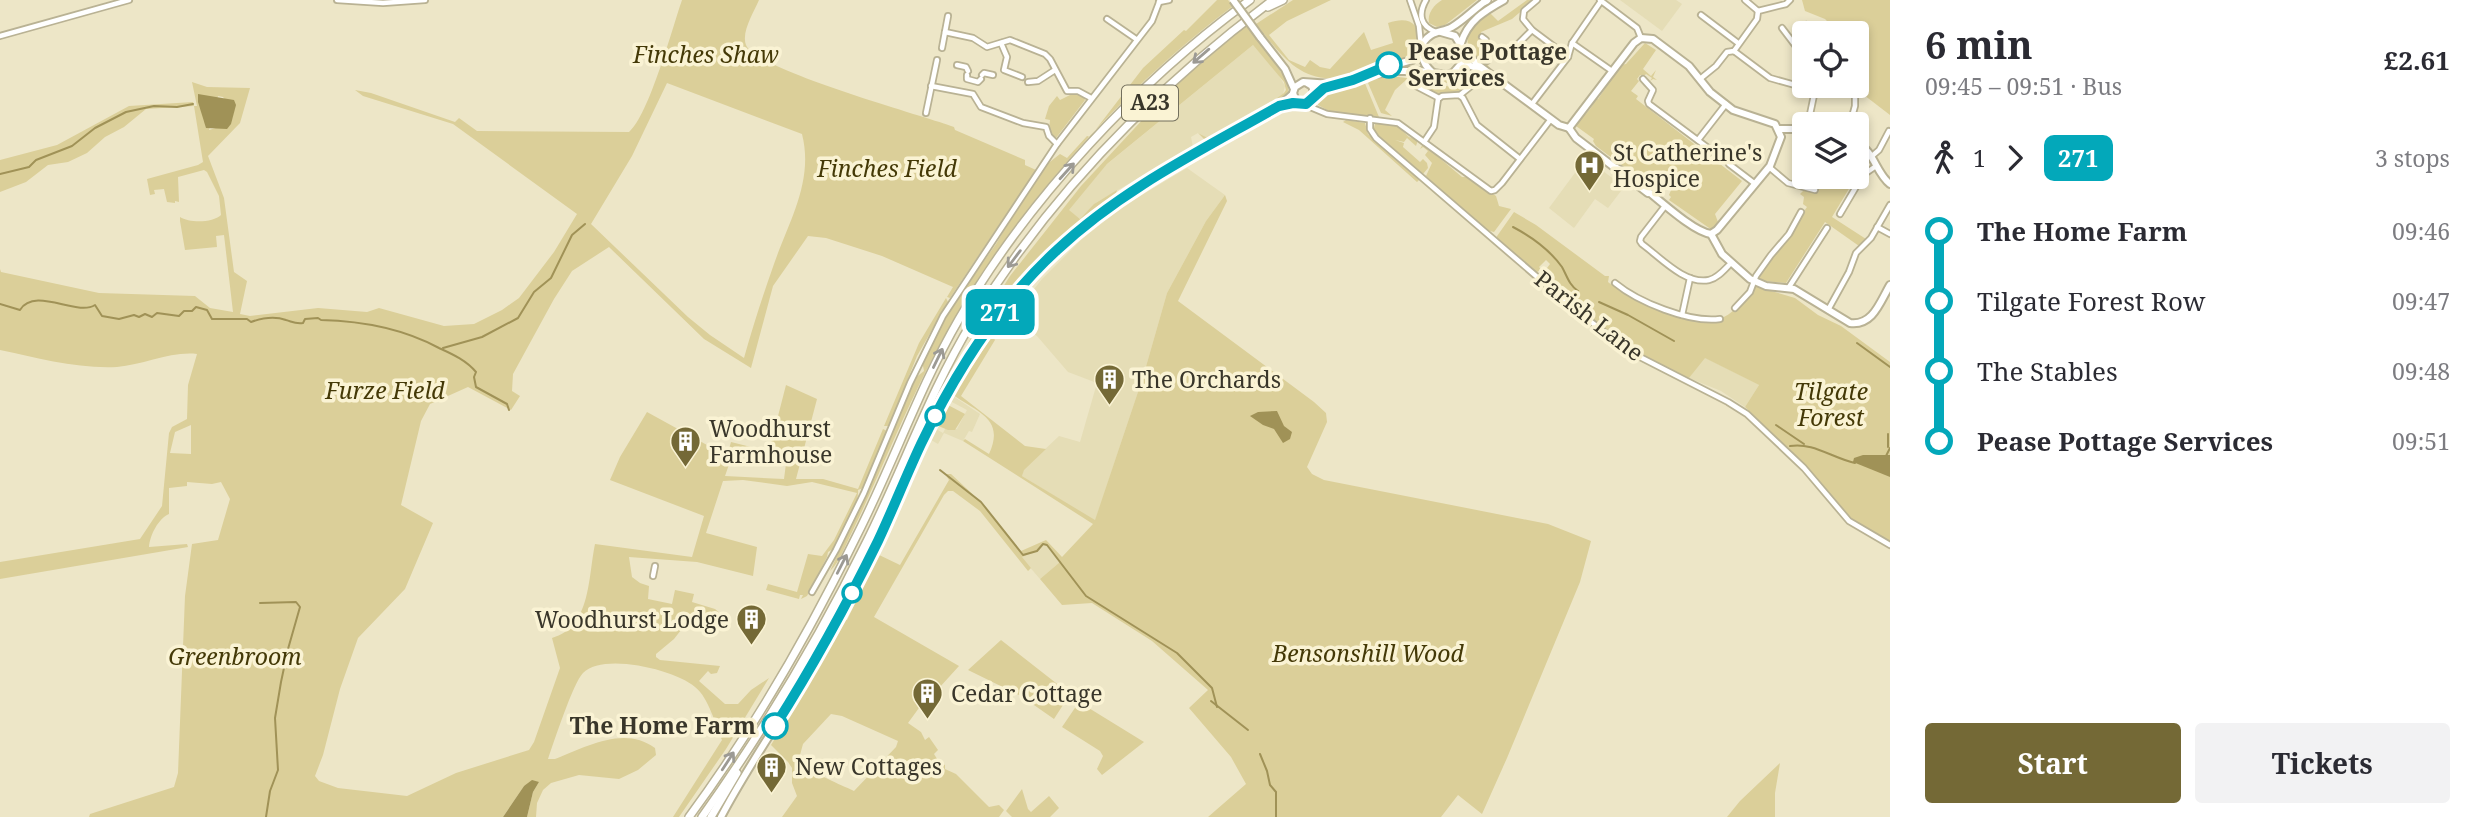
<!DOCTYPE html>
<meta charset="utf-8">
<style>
:root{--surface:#fff;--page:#f2f2f3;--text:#2b2b33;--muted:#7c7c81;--accent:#746936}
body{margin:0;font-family:"Noto Serif",serif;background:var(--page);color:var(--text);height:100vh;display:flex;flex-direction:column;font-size:26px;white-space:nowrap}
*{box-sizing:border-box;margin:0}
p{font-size:23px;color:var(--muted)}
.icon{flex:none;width:38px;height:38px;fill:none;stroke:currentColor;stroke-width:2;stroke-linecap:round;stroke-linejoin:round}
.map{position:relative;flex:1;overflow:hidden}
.sheet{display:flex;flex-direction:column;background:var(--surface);width:595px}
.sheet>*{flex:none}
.badge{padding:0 14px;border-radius:10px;font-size:24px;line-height:46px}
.fabs{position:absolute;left:1792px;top:21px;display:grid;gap:14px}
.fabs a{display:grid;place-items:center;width:77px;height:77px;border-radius:7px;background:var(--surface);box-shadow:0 4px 10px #0003;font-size:35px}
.map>.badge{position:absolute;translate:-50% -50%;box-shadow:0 0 0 4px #fff}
.legs{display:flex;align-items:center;gap:10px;height:77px;padding:0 35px;font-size:23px}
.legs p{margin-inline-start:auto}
.head{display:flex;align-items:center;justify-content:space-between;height:119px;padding:0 35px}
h1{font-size:38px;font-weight:700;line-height:52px}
.action{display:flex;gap:14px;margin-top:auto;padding:14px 35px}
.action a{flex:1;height:80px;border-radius:7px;background:var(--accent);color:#fff;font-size:28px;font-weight:700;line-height:80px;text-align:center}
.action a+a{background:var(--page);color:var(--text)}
ul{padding:0 35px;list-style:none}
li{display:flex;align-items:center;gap:24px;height:70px;font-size:26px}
li i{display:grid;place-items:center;width:10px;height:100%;margin:0 9px;background:currentColor}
li i::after{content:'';width:18px;height:18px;margin:-9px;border:5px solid;border-radius:50%;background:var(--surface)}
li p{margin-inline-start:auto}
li:first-child i{background:linear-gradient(#0000 50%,currentColor 0)}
li:last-child i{background:linear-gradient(currentColor 50%,#0000 0)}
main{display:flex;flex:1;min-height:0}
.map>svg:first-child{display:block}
.built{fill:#e5ddb6}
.green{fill:#dbcf99;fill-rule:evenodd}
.water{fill:#a09257}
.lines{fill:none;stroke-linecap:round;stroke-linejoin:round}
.stream{stroke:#a09257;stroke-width:2}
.street-casing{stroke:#b9b294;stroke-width:8}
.secondary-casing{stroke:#b9b294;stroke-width:10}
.highway-casing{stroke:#b9b294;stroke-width:10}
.street{stroke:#fff;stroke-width:4.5}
.secondary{stroke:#fff;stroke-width:6}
.highway{stroke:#fff;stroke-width:7}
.secondary-bridge-casing{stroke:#b9b294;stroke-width:10;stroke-linecap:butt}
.secondary-bridge{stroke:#fff;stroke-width:6}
.oneway{stroke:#9c9a94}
.line-1-casing{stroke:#fff;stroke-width:16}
.line-1{stroke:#03a8ba;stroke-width:10}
.stop-1-dot{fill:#fff;stroke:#03a8ba;stroke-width:3.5}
.labels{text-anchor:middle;stroke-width:7;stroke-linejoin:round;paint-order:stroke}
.shield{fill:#faf3d4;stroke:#736f5d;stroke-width:2}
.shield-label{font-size:21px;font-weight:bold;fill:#39362a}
.stop-label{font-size:23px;font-weight:bold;fill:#39362a;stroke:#faf3d4;text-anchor:start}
.park-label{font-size:23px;font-style:italic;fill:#443907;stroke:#faf3d4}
.poi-label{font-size:23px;fill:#39362a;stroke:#faf3d4;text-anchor:start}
.street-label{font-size:23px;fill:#39362a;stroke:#faf3d4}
</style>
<main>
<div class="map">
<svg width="1890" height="817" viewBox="0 0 1890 817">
<rect width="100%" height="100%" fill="#ede6c7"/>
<!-- built -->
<g class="built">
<path d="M1620,0H1676L1682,4L1662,31Z"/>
<path d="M1253,45L1278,74L1285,86L1283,94L1276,101L1208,138L1198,133L1191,137L1193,147L1097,202L1080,219L1068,210L1106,165Z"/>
<path d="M1586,158L1624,187L1608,208L1595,199L1574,228L1549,208Z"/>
<path d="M1187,168L1225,195L1206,221L1167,293L1143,377L1095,521L1022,476L1023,470L1059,436L1080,442L1097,383L1068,372L1037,336L1011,318L1042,279L1082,239L1125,205Z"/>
<path d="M1704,357L1759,385L1745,407L1721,391L1689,378Z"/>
<path d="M953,396L980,414L972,432L969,431L963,441L944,433L938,444L931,440L936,429L943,433L945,429H957L967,410L950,401Z"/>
<path d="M1043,544L1049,547L1060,562L1040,579L1021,557L1037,551Z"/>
</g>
<!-- green -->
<g class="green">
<path d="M682,0H759C754,12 741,32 746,45C756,70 921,115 954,127L955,130L1025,160V165L1036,170L950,298L947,297L953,287L882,256L826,238L808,236L773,286L751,368L704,339L609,247L572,271L554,299L513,374L512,391L520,396L511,410L468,387L430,404L421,421L401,505L433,523L405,589L358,638L340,689L323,755L315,776L319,781L338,788L407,796L456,773L529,750L534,742L560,668L552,638C591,627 588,578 595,544L692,557L704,516L610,480L620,457L647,412L727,456L731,442L751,447L734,450L725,476L784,479L787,456L769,451L786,385L817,399L796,479H823L858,489L883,429L887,431L863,488L858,490C860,503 840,535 833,549L828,552L827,557L807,596L801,599L803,595H800L799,599L766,590L768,584L797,592L808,554L822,556L834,540L857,493L812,482L787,486L743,480L723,481L706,533L757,547L753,576L697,562L629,557L632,577L640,583L649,586L648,599L672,604L675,590L694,594L692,602L715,609L721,614L718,622L714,624L696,615L692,616L674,639L656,654V657L660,660L720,666L717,673L711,674L708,671L699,681L725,704H738L751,690L769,678L726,749L679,817H673L722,740C715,724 709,698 695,687C676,670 603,652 583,673C573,683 554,742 548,759H555C586,747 624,725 655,748L656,755L638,770L619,779L579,775L551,783L543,790L537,803L536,817H527L533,792L539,782L524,786L503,817H89L90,814L174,787L178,773L185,596L192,544L218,540L230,499L221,482L212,484L187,482V486L169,488V514C158,519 150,535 149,547L187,544L188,547L0,579V562L140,539L162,506L169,433L172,427L187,419L188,385L197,354C171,351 143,365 117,367C78,369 38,358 0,350V269L1,272L99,293L195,296L210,308L233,312L224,235L216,236L217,247L185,250L180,221V217C189,223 213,223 221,215L219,196L207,172L204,170L178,177L179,202L175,201V203L167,202L164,189L154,190L155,194L150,195L147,179L198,165L203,162L194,106L146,109L124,127L105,137L87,153L68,162L48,165L26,182L0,192V160L57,145L129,106L193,102L194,106H197L192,82L207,87L250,88L240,123L208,156L224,198L234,272L247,281L240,314L250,316L318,308L367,312L379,308L444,326L474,324L502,310L519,298L554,252L577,214L453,124L363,96L355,90L371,93L455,122L459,118L477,131L629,132C649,115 672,29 682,0ZM667,83L802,134C814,181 789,221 774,264C763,295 753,326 744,358L710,335L688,317L591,224L632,156ZM218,96L223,97L234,111C229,123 221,127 209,130ZM191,425V454L170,453L175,432Z"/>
<path d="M1217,0H1228L1233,6C1108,100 999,228 928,367C901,420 879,476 853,530C846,543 840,562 830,571L878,467L914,379L924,371L922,361L944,318L996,244L1028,190L1046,165L1060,154L1067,158L1087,136L1090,137L1143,68L1184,30L1186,31Z"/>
<path d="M1293,0H1331L1287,21L1269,35L1289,60L1305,67L1310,60L1320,67L1330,69L1364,32L1371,50L1393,43L1388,23C1437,6 1419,76 1389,57C1377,62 1366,70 1354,74C1305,90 1283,58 1256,24Z"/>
<path d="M1442,0H1477L1445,25L1437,27L1429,23C1427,13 1434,5 1442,0Z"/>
<path d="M1527,0H1534L1512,19L1481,32L1486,65L1489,62L1490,55L1499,54L1491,56L1488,66L1496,75C1480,62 1457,49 1473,27C1477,20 1483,15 1490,13L1498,21Z"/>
<path d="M1802,0H1890V115L1864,95L1863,74L1857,62V33H1839L1825,19L1805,11Z"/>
<path d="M1247,25L1258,38L1287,81C1288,85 1289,89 1288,92C1282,106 1228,133 1213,141H1206L1198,133L1208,138L1261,110L1284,93L1286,90L1284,82L1253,45L1107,164L1069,210L1080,219L1094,204L1117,190L1115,197L1065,238L1015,291L948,386H946L972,336L1010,276L1081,186L1171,89Z"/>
<path d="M1645,43L1656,50L1643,69L1651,76L1656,70L1653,77L1657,80L1653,79L1650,81L1652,78L1646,74L1644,76L1640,75L1637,79L1639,81L1631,91L1638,96L1636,99L1742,181L1715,214L1718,222L1712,230L1669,200L1671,197L1669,195L1674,183L1664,176L1656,186L1660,189L1657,192L1596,146L1593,141L1594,139L1576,126C1582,115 1592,111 1595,99H1598L1621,65L1626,64Z"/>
<path d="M1465,70L1478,72L1461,82L1452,84L1413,76H1379L1400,73L1418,74L1446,80Z"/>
<path d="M1475,75H1482L1479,80H1471C1459,99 1434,98 1418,84H1415L1413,87L1406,80L1395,90L1385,110L1392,116L1381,113L1368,83C1386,65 1434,89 1455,86C1464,85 1469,80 1475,75Z"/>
<path d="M1364,81L1379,117L1331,112L1318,105C1318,87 1334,93 1348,88C1353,86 1358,83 1364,81Z"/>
<path d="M1072,94L1083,96L1085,100L1056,138L1051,137L1049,129L1050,120L1045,119L1049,106L1057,96L1060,100Z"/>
<path d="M1346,120L1365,123L1368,134L1420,179L1417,182L1359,130L1343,122Z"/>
<path d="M1381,122L1399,127L1409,137L1418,140L1416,146L1407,138L1404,142L1395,140L1404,143L1403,147L1420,162L1423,159L1427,163L1428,168L1423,174L1375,133L1373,131L1375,124H1380Z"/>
<path d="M1423,144L1462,177H1467L1496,196L1499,206L1511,209L1494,232L1482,229L1426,176L1432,163L1425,155L1428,151L1423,147L1420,149Z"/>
<path d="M1822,177H1856L1832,217L1866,239L1859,246L1825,222L1786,283L1764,281L1759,279L1760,273L1792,234L1797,221L1807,207L1803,204L1804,197L1800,194L1805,189L1813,193L1819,192L1815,187L1816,185L1821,186Z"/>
<path d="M1225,195L1227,201L1178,301L1314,402L1326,413L1327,422L1307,467L1312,474L1324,480L1548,524L1591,541L1580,582L1507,758L1482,814L1458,795L1441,817H1208L1246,784L1231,757L1189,708L1208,690L1152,641L1092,603L1062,605L1040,579L1060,562L1049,547L1043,544L1037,551L1022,557L1031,568L1028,571L980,511L953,491H948L944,495L874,617L959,666L939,688L935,686L908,723L921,732L925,740L929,737L938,750L934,754L939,762L945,765V769L956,774L989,807L999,805L1004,810L999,817H782L797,796L792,783V768L788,762L771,745L808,684L843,619L847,620L864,585L861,584L875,553L900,565L949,480L945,474H951L981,502L1021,551L1046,540L1062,557L1093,524L963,441L965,439L989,454C1005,419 979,413 953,395L992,336L995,340L961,396L1025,446L1046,449L1024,470L1022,476L1095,520L1143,377L1167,293L1206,221ZM831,714L842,716L898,741L896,747L854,791C836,782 809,774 800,755L803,744Z"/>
<path d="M1514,212L1536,225L1605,276H1609L1608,282L1613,286C1649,300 1702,342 1735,309L1738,310L1751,293L1754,286L1795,298L1818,315L1841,326L1890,362V542L1847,516L1800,460L1745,407L1759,385L1705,358L1689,378C1634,356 1587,319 1543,280L1541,276L1550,264L1546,260L1539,267L1541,269L1536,273L1495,239Z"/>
<path d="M946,298L948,302L917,356L889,426H884L919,343Z"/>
<path d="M948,405L965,414L955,430H948L936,425Z"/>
<path d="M1001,640L1070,694L1054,719L1021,696L968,670Z"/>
<path d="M1079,702L1144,742L1102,775L1097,769L1103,756L1100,751L1062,727Z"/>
<path d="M1780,763L1775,793V817H1727L1740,801Z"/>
<path d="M1022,789L1028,809L1031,812L1049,796L1059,808L1050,817H1012L1006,811Z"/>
</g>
<!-- water -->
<g class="water">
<path d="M198,94L234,100L236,105L231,124L227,129L206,128L198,102Z"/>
<path d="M1277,411L1284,426L1292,432L1290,439L1283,443L1274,429L1263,425L1250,416L1258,412Z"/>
<path d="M1863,455H1890V477L1853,462L1854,458Z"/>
<path d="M532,780L539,782L533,792L527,817H503L524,786Z"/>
</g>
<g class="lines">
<!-- stream -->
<g class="stream">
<path d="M0,174L29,167L36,160L72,146L95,128L126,112L154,106L177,107L193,104"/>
<path d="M1513,227C1532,237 1549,249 1562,267C1567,276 1569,285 1578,291"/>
<path d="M1599,302L1628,315L1674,341"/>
<path d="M0,304L20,310C35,286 77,317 95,305L102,316L119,319L134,315L139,317L145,314L152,317L157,313L179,316L184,311H192L196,307L207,310L212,319H247L251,322C262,318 275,316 286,320C293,322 295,324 303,323L305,319L318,318L321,320C363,321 402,328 439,348C452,354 466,360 476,372L474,377L476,387L507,404L509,410"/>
<path d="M1857,343L1890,367"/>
<path d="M443,348L482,337L518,318L534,292L551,278L572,235L585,224"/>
<path d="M1776,425L1804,444"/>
<path d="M1790,446C1813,442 1832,458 1855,463"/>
<path d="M1888,447V434"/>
<path d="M1886,456L1890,448"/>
<path d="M940,470L981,502L1023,555L1037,551L1043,544L1047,545L1086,596L1177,653L1212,688L1217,707"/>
<path d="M260,603L296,602L300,607L288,649L281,682L275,718L278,770L270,791L266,817"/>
<path d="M1211,701L1248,730"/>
<path d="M1260,754L1267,771L1270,785L1276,792V817"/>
</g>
<defs>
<g id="street">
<path d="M337,0L383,3L425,0"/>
<path d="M1410,0L1419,26L1421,46"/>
<path d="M1426,0C1418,14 1420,26 1436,32"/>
<path d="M1537,0L1524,11L1523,19L1532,30L1568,57"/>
<path d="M1600,0L1637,28L1641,38"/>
<path d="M1745,0L1758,11"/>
<path d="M1159,2L1169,0"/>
<path d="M1701,15L1738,43"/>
<path d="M1107,19L1136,39"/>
<path d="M1806,25L1811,33"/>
<path d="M1782,28L1804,57"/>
<path d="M945,32L973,38L987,47L1010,40L1045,54L1050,59L1067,91H1078L1091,98"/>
<path d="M0,36L129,0"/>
<path d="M1482,37L1486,40L1487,61"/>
<path d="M1001,43L1007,57L1004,70L1022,77"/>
<path d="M1572,43L1601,1"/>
<path d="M942,48L948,16"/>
<path d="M1734,51L1770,78L1813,90L1814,95L1808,124"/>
<path d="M1734,51L1757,19L1758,11L1786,4L1790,0"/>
<path d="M1487,52H1497L1507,55L1532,30"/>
<path d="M957,65L966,67L968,71"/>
<path d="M967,75V79L978,82L981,79"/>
<path d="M982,75L984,73L993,75"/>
<path d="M1643,79L1653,90L1648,101L1649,104L1723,159"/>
<path d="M1700,79L1716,66L1727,52L1734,51"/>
<path d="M1028,82L1038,81L1055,70"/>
<path d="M1796,85L1804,57"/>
<path d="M931,86L973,94L981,107L1023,123L1046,127L1049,136L1057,144"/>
<path d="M1416,86L1439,98"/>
<path d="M1460,95L1475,83"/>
<path d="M1303,104L1327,114L1398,123L1491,191L1495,190L1502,183L1551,119"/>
<path d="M1532,104L1568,57L1572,43L1612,71"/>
<path d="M926,113L937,60"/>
<path d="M1370,118V129L1376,138L1572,307L1613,339L1638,356L1728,402L1747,414L1804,468L1849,521L1890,545"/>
<path d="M1850,124L1855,106V86"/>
<path d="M1698,140L1726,104"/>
<path d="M1424,142L1434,127L1438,99L1442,96L1459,95L1463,98L1477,125L1520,159"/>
<path d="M1872,156L1879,150L1889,131"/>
<path d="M1729,164L1754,183"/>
<path d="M1769,167L1788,183L1815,190"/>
<path d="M1665,206L1641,237L1640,241L1642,244C1660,257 1685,285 1709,280C1718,278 1725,269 1731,263"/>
<path d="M1840,214L1863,175L1876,166"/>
<path d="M1877,227L1890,234"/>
<path d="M1615,283C1638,302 1689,323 1720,319"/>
<path d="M1789,287L1827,228"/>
<path d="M1735,308L1750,292L1756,276L1771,255L1789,234L1801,212"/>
<path d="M1828,310L1849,272L1856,253L1871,238L1890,205"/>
<path d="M1682,315L1690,278"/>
<path d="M653,576L655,566"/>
<path d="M812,592L836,550L864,493L910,383L943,316L1057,144L1152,21L1160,0"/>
</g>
<g id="secondary">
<path d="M1260,37L1285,69L1294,89"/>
<path d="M1461,43C1468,21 1484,11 1504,0"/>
<path d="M1465,51L1478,65L1559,125L1569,128"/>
<path d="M1459,68L1468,65L1482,70"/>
<path d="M1374,71L1412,60L1421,52"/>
<path d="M1433,73C1421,63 1415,45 1431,35C1437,31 1445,31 1452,27C1464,20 1475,8 1487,0"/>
<path d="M1307,83L1312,86L1315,95L1309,102L1303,104L1296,101L1293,93L1295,87L1303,82L1331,84L1345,83L1368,75L1395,71H1420L1446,75L1453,73L1461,64L1463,49L1455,36L1441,32"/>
<path d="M1569,128L1634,43L1641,38L1653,39L1689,66L1710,92L1733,110L1775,124L1781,137L1770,166L1717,230L1711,234"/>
<path d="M1569,128L1576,138L1648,193"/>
<path d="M1779,129H1804"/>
<path d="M1857,143C1874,151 1876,173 1890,184"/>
<path d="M1617,168C1642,182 1688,231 1711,234"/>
<path d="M1711,234L1722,254L1750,279L1766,286L1794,289L1850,323C1873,326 1880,302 1890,285"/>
<path d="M721,817C743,775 770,735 795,695C817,659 837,621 857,584C880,538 900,491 921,444C954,374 997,307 1053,253C1118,190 1201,151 1279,106L1293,94"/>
</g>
<g id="highway">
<path d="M1485,1L1487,0"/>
<path d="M1268,7L1283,0"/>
<path d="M689,817C754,729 809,633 857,535C893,464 919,388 959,319C1028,199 1139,81 1250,0"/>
<path d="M702,817C764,730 820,637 867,541C903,469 930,391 972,322C1049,196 1155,88 1273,0"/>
<path d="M711,817L737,773"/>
</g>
</defs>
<!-- street casing -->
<use href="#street" class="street-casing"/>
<!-- secondary casing -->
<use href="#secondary" class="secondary-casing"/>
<!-- highway casing -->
<use href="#highway" class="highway-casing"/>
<!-- street -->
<use href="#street" class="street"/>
<!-- secondary -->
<use href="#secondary" class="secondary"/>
<!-- highway -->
<use href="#highway" class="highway"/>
<defs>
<path id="secondary-bridge" d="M1233,0L1260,37"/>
</defs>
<!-- secondary-bridge casing -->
<use href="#secondary-bridge" class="secondary-bridge-casing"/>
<!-- secondary-bridge -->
<use href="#secondary-bridge" class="secondary-bridge"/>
</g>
<!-- one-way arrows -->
<defs><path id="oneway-shaft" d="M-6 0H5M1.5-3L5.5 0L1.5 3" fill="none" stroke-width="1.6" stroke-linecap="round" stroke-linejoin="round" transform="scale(1.75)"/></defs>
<g class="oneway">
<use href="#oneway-shaft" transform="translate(1201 56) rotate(139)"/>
<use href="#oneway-shaft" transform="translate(1067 171) rotate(-48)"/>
<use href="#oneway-shaft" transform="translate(1014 259) rotate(127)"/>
<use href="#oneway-shaft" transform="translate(938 358) rotate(-64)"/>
<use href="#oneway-shaft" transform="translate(842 564) rotate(-63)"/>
<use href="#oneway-shaft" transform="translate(728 761) rotate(-57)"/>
</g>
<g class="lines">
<defs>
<path id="line-1" d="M775,726C813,666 847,604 878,541C893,509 906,476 921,444C955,373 999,303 1057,250C1122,189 1202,150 1279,106L1293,103L1306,104L1324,88L1353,80L1389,65"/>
</defs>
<!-- line-1 casing -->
<use href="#line-1" class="line-1-casing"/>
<!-- line-1 -->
<use href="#line-1" class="line-1"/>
</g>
<!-- icons -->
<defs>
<symbol id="hospital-pin" viewBox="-11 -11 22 30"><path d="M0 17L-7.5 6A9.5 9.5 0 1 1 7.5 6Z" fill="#746936" stroke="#faf3d4"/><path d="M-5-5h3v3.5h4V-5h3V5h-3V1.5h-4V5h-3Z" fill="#fff"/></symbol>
<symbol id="building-pin" viewBox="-11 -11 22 30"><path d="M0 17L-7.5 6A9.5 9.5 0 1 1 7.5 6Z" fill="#746936" stroke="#faf3d4"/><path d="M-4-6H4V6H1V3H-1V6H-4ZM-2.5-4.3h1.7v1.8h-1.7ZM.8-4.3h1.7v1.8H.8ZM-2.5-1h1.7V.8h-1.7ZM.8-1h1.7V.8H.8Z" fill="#fff"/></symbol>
</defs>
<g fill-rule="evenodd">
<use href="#hospital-pin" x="1572" y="148" width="35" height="47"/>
<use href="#building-pin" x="1092" y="362" width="35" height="47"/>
<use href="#building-pin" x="668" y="424" width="35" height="47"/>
<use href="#building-pin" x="734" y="602" width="35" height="47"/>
<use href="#building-pin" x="910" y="676" width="35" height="47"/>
<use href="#building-pin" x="754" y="750" width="35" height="47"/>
</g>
<!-- markers -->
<g class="stop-1-dot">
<circle cx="1389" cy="65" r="12"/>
<circle cx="935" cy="416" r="9"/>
<circle cx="852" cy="593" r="9"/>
<circle cx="775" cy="726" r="12"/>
</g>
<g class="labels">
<!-- shield labels -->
<rect class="shield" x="1122" y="85.5" width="56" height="35" rx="5"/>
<g class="shield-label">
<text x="1150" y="110">A23</text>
</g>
<!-- stop labels -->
<g class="stop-label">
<text x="1408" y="60">Pease Pottage<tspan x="1408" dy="26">Services</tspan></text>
<text x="756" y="734" text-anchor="end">The Home Farm</text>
</g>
<!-- park labels -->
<g class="park-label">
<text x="706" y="63">Finches Shaw</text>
<text x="887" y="177">Finches Field</text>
<text x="385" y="399">Furze Field</text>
<text x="1831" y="400">Tilgate<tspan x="1831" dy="26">Forest</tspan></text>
<text x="1368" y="662">Bensonshill Wood</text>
<text x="235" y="665">Greenbroom</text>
</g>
<!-- poi labels -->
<g class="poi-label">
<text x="1613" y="161">St Catherine's<tspan x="1613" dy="26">Hospice</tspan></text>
<text x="1132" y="388">The Orchards</text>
<text x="709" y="437">Woodhurst<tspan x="709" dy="26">Farmhouse</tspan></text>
<text x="729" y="628" text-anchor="end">Woodhurst Lodge</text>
<text x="951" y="702">Cedar Cottage</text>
<text x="795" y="775">New Cottages</text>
</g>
<!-- street labels -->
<g class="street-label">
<text transform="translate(1589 316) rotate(38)" y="8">Parish Lane</text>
</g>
</g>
</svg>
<div class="fabs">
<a><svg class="icon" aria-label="locate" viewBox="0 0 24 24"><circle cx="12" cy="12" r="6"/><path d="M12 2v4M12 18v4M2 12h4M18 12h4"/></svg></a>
<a><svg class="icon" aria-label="layers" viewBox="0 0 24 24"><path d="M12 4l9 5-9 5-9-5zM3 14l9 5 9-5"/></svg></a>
</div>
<b class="badge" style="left:1000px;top:312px;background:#03a8ba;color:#fff">271</b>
</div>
<section class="sheet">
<div class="head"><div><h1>6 min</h1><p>09:45 – 09:51 · Bus</p></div><b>£2.61</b></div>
<div class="legs"><svg class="icon" aria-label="walk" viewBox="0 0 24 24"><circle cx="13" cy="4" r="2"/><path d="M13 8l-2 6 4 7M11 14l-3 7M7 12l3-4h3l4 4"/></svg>1<svg class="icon" aria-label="forward" viewBox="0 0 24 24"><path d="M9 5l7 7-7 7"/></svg><b class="badge" style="background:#03a8ba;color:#fff">271</b><p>3 stops</p></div>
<ul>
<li><i style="color:#03a8ba"></i><b>The Home Farm</b><p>09:46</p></li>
<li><i style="color:#03a8ba"></i><span>Tilgate Forest Row</span><p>09:47</p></li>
<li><i style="color:#03a8ba"></i><span>The Stables</span><p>09:48</p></li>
<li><i style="color:#03a8ba"></i><b>Pease Pottage Services</b><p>09:51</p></li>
</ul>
<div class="action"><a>Start</a><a>Tickets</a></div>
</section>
</main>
